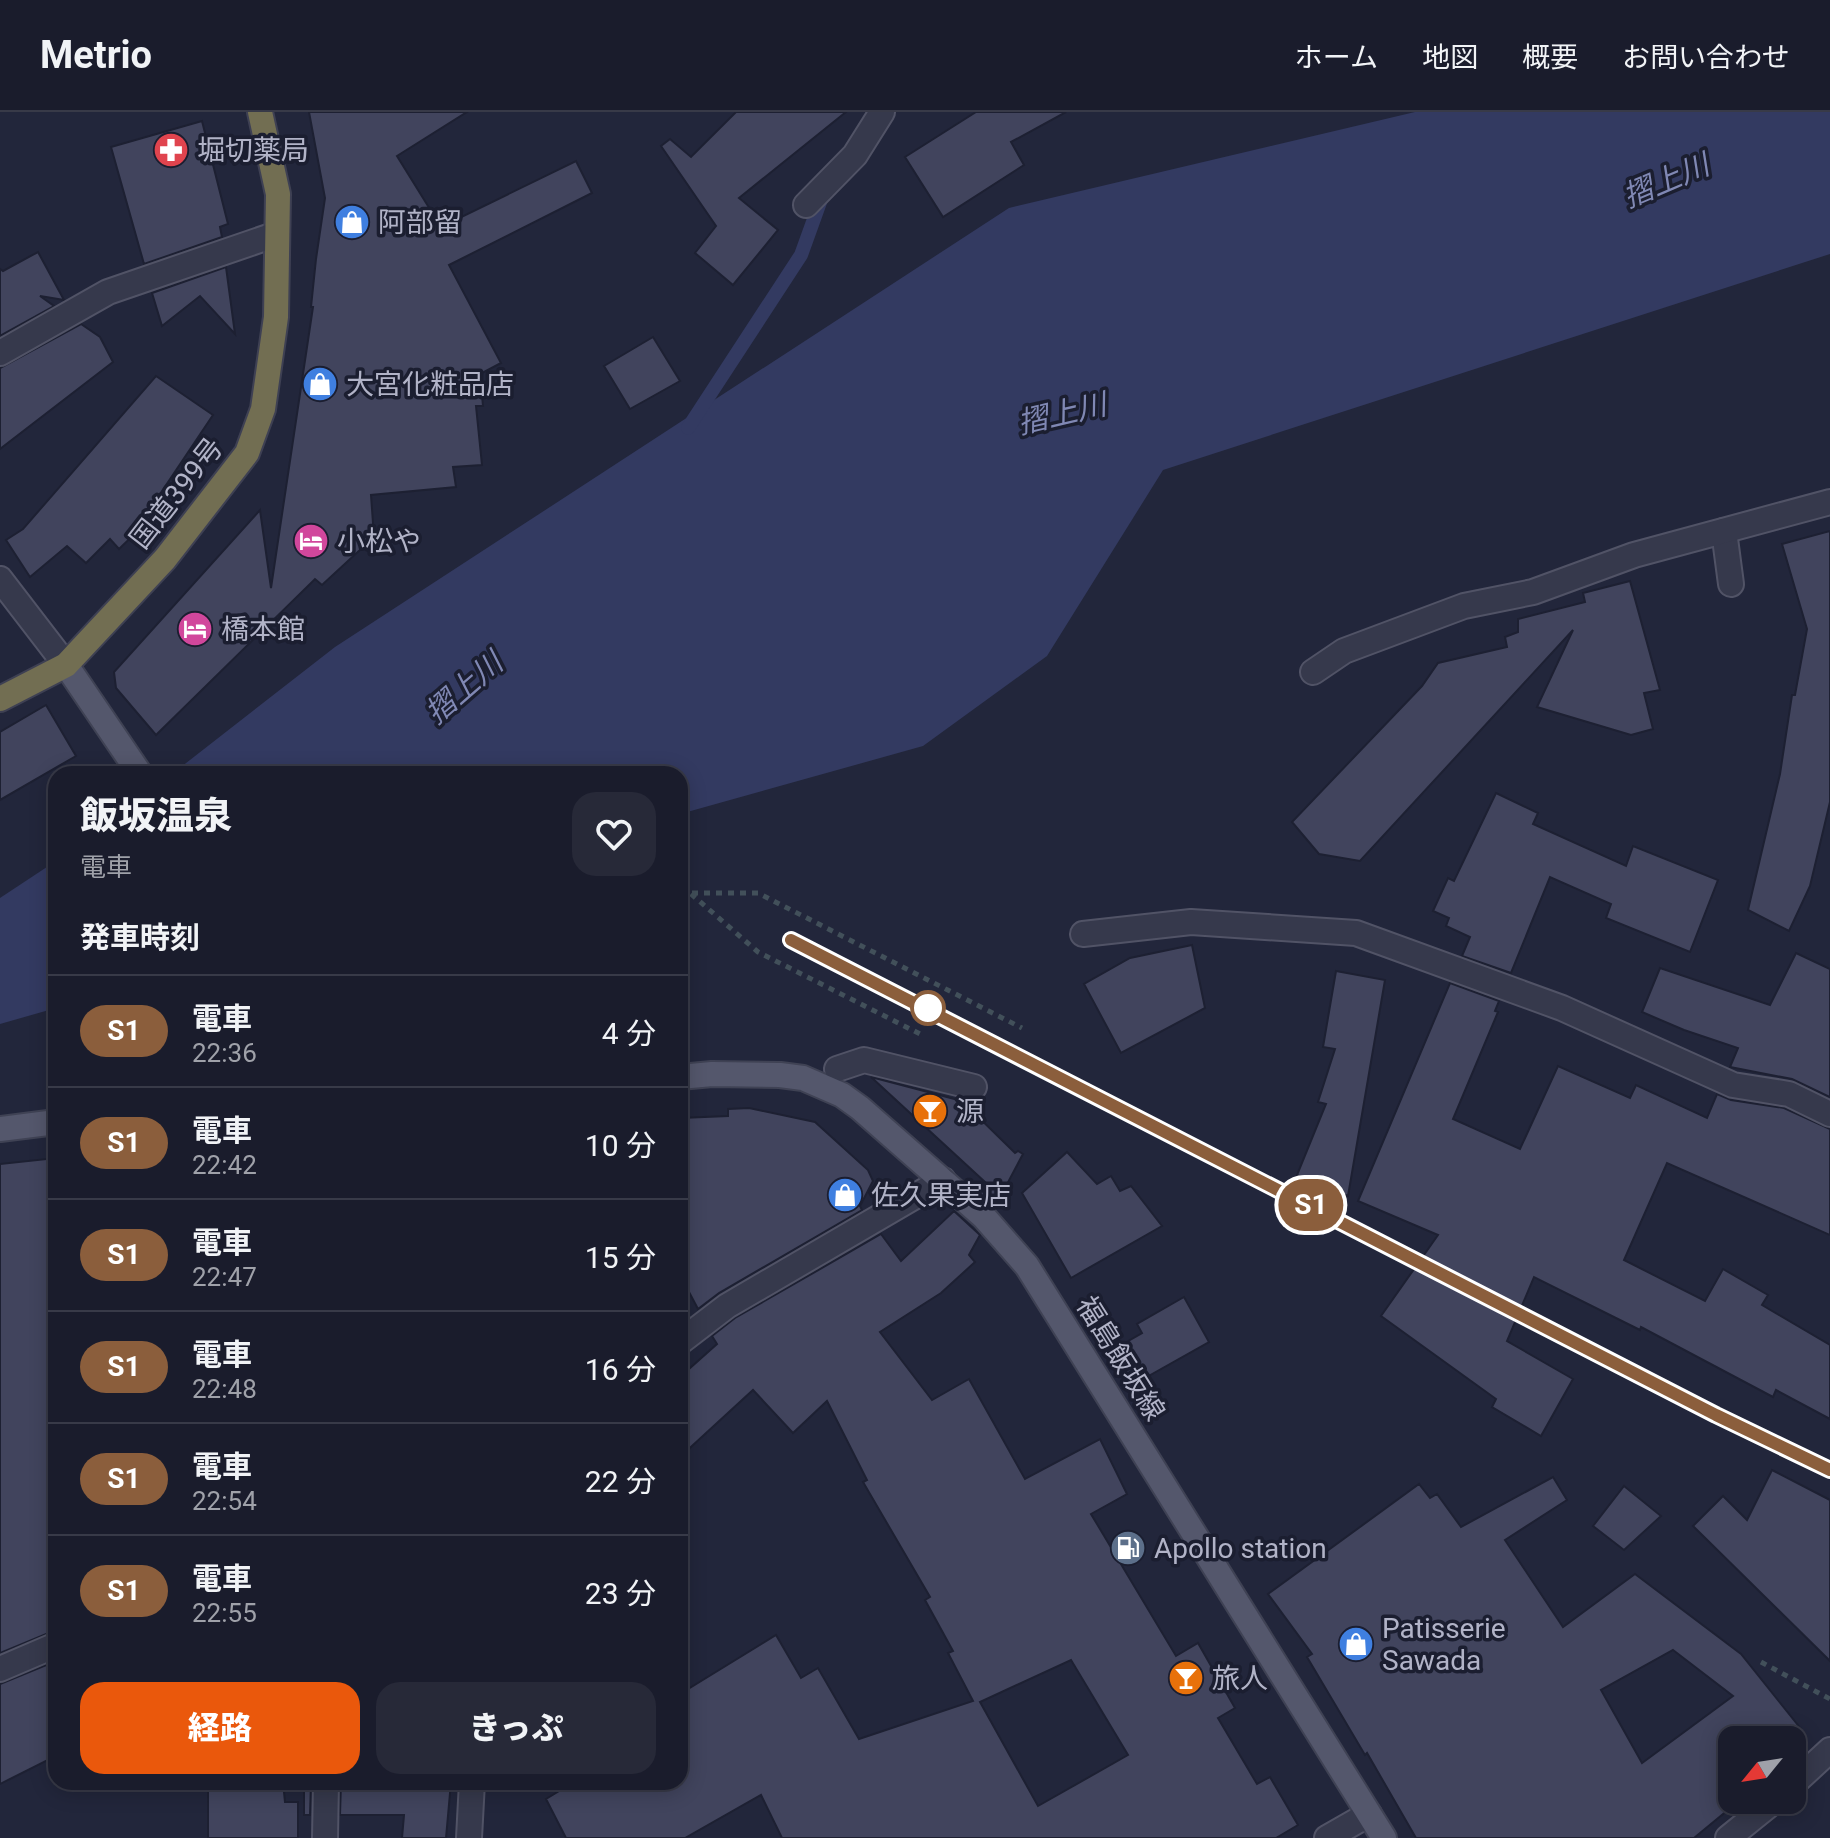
<!DOCTYPE html>
<html lang="ja">
<meta charset="utf-8">
<style>
:root{--surface:#1a1c2c;--page:#272938;--text:#f1f3f6;--muted:#9fa1a9;--line:#383a48;--accent:#ea580c}
body{margin:0;font-family:Roboto,"Noto Sans JP",sans-serif;background:var(--page);color:var(--text);height:100vh;display:flex;flex-direction:column;font-size:30px;white-space:nowrap}
*{box-sizing:border-box;margin:0}
p{font-size:26px;color:var(--muted)}
.icon{flex:none;width:44px;height:44px;fill:none;stroke:currentColor;stroke-width:2;stroke-linecap:round;stroke-linejoin:round}
.map{position:relative;flex:1;overflow:hidden}
.details{position:absolute;left:48px;top:654px;width:640px;height:1024px;display:flex;flex-direction:column;background:var(--surface);border-radius:24px;box-shadow:0 4px 20px #0003,0 0 0 2px var(--line)}
.details>*{flex:none}
.badge{padding:0 16px;border-radius:26px;font-size:28px;line-height:52px}
.needle{width:52px;rotate:240deg}
.controls{position:absolute;left:1718px;top:1614px;display:grid;gap:16px}
.controls a{display:grid;place-items:center;width:88px;height:88px;border-radius:16px;background:var(--surface);box-shadow:0 4px 20px #0003,0 0 0 2px var(--line);font-size:40px}
.map>.badge{position:absolute;translate:-50% -50%;box-shadow:0 0 0 4px #fff}
h2{padding:0 32px;font-size:30px;line-height:72px}
.round{display:grid;place-items:center;flex:none;width:84px;height:84px;border-radius:24px;background:var(--page)}
.overview{display:flex;align-items:center;justify-content:space-between;height:136px;padding:0 32px}
h1{font-size:38px;font-weight:800;line-height:60px}
.action{display:flex;gap:16px;margin-top:auto;padding:16px 32px}
.action a{flex:1;height:92px;border-radius:24px;background:var(--accent);color:#fff;font-size:32px;font-weight:800;line-height:92px;text-align:center}
.action a+a{background:var(--page);color:var(--text)}
ul{padding:0;list-style:none}
li{display:flex;align-items:center;gap:24px;height:112px;padding:0 32px;border-top:2px solid var(--line)}
li div{flex:1}
li b{display:block;font-size:30px}
li em{font-style:normal}
li .badge{min-width:88px;font-weight:700;text-align:center}
header{display:flex;align-items:center;gap:48px;box-sizing:border-box;height:112px;padding:0 40px;background:var(--surface);border-bottom:2px solid var(--line)}
header strong{font-size:38px}
nav{display:flex;gap:44px;margin-inline-start:auto;font-size:28px}
.map>svg:first-child{display:block}
.water{fill:#333a61}
.lines{fill:none;stroke-linecap:round;stroke-linejoin:round}
.stream{stroke:#333a61;stroke-width:14}
.building{fill:#41445d;stroke:#1d2032;stroke-width:2;fill-rule:evenodd}
.minor-casing{stroke:#515366;stroke-width:28}
.major-casing{stroke:#3f4254;stroke-width:28}
.highway-casing{stroke:#3e4053;stroke-width:28}
.path{stroke:#42505a;stroke-width:5;stroke-dasharray:6 6;stroke-linecap:butt}
.minor{stroke:#36394c;stroke-width:24}
.major{stroke:#54576c;stroke-width:24}
.highway{stroke:#726e52;stroke-width:24}
.rail-casing{stroke:#575b73;stroke-width:9}
.rail{stroke:#1b1e30;stroke-width:6;stroke-dasharray:18;stroke-linecap:butt}
.line-casing{stroke:#fff;stroke-width:18}
.line{stroke:#8b5e3c;stroke-width:12}
.stop-dot{fill:#fff;stroke:#8b5e3c;stroke-width:4}
.labels{text-anchor:middle;stroke-width:7;stroke-linejoin:round;paint-order:stroke}
.poi-label{font-size:28px;fill:#b1b3c7;stroke:#1b1e30;text-anchor:start}
.street-label{font-size:28px;fill:#b1b3c7;stroke:#1b1e30}
.water-label{font-size:30px;font-style:italic;fill:#8088b4;stroke:#1b1e30}
</style>
<header>
<strong>Metrio</strong>
<nav><a>ホーム</a><a>地図</a><a>概要</a><a>お問い合わせ</a></nav>
</header>
<div class="map">
<svg width="1830" height="1726" viewBox="0 0 1830 1726">
<rect width="100%" height="100%" fill="#22263b"/>
<!-- water -->
<g class="water">
<path d="M1415,0H1830V142L1163,358L1047,544L923,634L680,702V662H172L335,535L1009,96Z"/>
<path d="M56,749V896L0,912V786Z"/>
</g>
<g class="lines">
<!-- stream -->
<path class="stream" d="M688,316L801,143L823,82"/>
</g>
<!-- building -->
<g class="building">
<path d="M309,0H467L397,44L441,115L576,49L592,81L449,153L501,251L480,262L483,294H476L482,353L453,355L456,375L371,383L374,425L322,473L315,467L156,623L116,576L114,560L260,398L271,476L313,195H311L316,147L325,86Z"/>
<path d="M736,0H846L739,86L778,118L733,173L695,141L716,114L661,34L670,27L691,45Z"/>
<path d="M976,0H1066L1011,30L1024,53L943,105L905,45Z"/>
<path d="M202,9L228,112L220,115L222,125L144,152L111,35Z"/>
<path d="M38,140L64,188L40,184L54,194L0,224V157L3,159Z"/>
<path d="M226,155L235,222L200,184L162,214L152,181Z"/>
<path d="M81,212L100,225L113,250L0,337V256Z"/>
<path d="M653,225L680,269L630,297L604,254Z"/>
<path d="M156,264L213,303L144,406L147,410L119,437L110,427L86,451L67,434L30,465L6,428L23,417Z"/>
<path d="M1830,419V690L1810,774L1789,819L1748,798L1780,662L1792,583H1795L1807,517L1782,432Z"/>
<path d="M1630,469L1660,578L1644,581L1653,617L1631,623L1537,595L1573,518L1360,749L1319,742L1292,710L1422,574L1438,551L1507,535L1505,525L1518,520V507L1585,490L1583,481Z"/>
<path d="M46,593L76,644L0,688V620Z"/>
<path d="M1496,681L1538,701L1533,712L1626,754L1633,734L1718,768L1690,840L1606,806L1611,792L1550,765L1511,861L1462,844L1470,825L1446,814L1449,806L1433,799L1448,766L1454,769Z"/>
<path d="M1192,833L1205,896L1121,941L1084,872L1130,846Z"/>
<path d="M1796,841L1830,857V985L1792,967L1730,955L1738,936L1684,918L1642,900L1660,856L1770,893Z"/>
<path d="M1336,859L1385,868L1348,1084L1297,1063L1326,992L1318,990L1335,937L1323,935Z"/>
<path d="M1450,871L1499,889L1495,899L1498,900L1453,1007L1520,1037L1558,954L1630,986L1636,973L1707,1006L1717,982L1731,988L1784,996L1830,1017V1123L1667,1051L1624,1148L1705,1189L1723,1157L1768,1183L1762,1193L1830,1233V1307L1776,1278L1773,1285L1641,1215L1640,1218L1534,1165L1507,1229L1573,1267L1541,1324L1492,1295L1496,1287L1381,1204L1438,1123L1358,1089Z"/>
<path d="M871,965L962,989L1015,1041L1018,1039L1023,1042L995,1095L976,1078L985,1070Z"/>
<path d="M749,996L815,1010L868,1058L873,1069L860,1094L862,1098L719,1181L698,1197L680,1163V1006L728,1004V997Z"/>
<path d="M1067,1040L1097,1072L1111,1064L1120,1079L1131,1074L1162,1114L1071,1166L1022,1081Z"/>
<path d="M56,1046V1518L0,1541V1052Z"/>
<path d="M954,1099L980,1123L969,1143L975,1150L941,1181L880,1220L932,1288L969,1267L1025,1367L1100,1327L1127,1382L1091,1402L1176,1544L1198,1531L1235,1596L1218,1606L1257,1672L1270,1665L1298,1713L1276,1726H782L761,1683L685,1726H566L546,1687L574,1670H680V1582L776,1523L801,1566L818,1556L859,1627L973,1589L948,1541L953,1539L925,1488L930,1485L863,1370L867,1368L827,1289L793,1321L753,1278L680,1345V1265L717,1232L712,1224L735,1206L881,1122L901,1149ZM1071,1548L1128,1643L1038,1694L980,1590Z"/>
<path d="M1184,1185L1209,1230L1129,1275L1109,1240L1142,1221L1137,1212Z"/>
<path d="M1772,1358L1830,1388V1549L1693,1414L1723,1384L1747,1408Z"/>
<path d="M1553,1365L1567,1388L1505,1428L1563,1515L1635,1462L1741,1542L1805,1622L1797,1631L1772,1613L1783,1628H1732V1688H1740L1694,1726H1416L1367,1641L1365,1643L1307,1545L1312,1542L1268,1482L1419,1372L1430,1386L1437,1382L1461,1415ZM1673,1538L1733,1584L1642,1651L1601,1578Z"/>
<path d="M1624,1374L1661,1404L1624,1438L1593,1414Z"/>
<path d="M56,1549V1644L0,1672V1572Z"/>
<path d="M208,1670H283L285,1690H298V1726H208Z"/>
<path d="M304,1670H311L310,1703H304Z"/>
<path d="M341,1670H451L446,1726H402L404,1703H340Z"/>
</g>
<g class="lines">
<defs>
<g id="minor">
<path d="M806,93L855,43L882,0"/>
<path d="M0,241L108,180L277,122"/>
<path d="M1724,419L1731,472"/>
<path d="M0,467L66,553"/>
<path d="M1313,560L1344,539L1464,494L1533,480L1634,443L1830,390"/>
<path d="M1083,822L1191,810L1356,821L1562,896L1733,973L1789,982L1830,1002"/>
<path d="M837,957L864,948L974,975"/>
<path d="M680,1230L727,1194L943,1068"/>
<path d="M0,1557L56,1533"/>
<path d="M1792,1673L1830,1638"/>
<path d="M325,1726L326,1670"/>
<path d="M469,1726L472,1670"/>
<path d="M1327,1726L1369,1702"/>
<path d="M1728,1726L1775,1688"/>
</g>
<g id="major">
<path d="M66,553L140,662"/>
<path d="M680,965L712,962L780,963L803,966L842,983L860,996L984,1105L1027,1154L1384,1726"/>
<path d="M0,1017L56,1010"/>
</g>
<path id="highway" d="M0,587L66,553L165,447L247,341L263,297L276,205L278,82L260,0"/>
</defs>
<!-- minor casing -->
<use href="#minor" class="minor-casing"/>
<!-- major casing -->
<use href="#major" class="major-casing"/>
<!-- highway casing -->
<use href="#highway" class="highway-casing"/>
<!-- path -->
<g class="path">
<path d="M692,781H758L1022,916"/>
<path d="M680,785L690,781L758,840L924,924"/>
<path d="M1761,1550L1830,1587"/>
</g>
<!-- minor -->
<use href="#minor" class="minor"/>
<!-- major -->
<use href="#major" class="major"/>
<!-- highway -->
<use href="#highway" class="highway"/>
<defs>
<path id="rail" d="M791,828L1716,1303L1830,1358"/>
</defs>
<!-- rail casing -->
<use href="#rail" class="rail-casing"/>
<!-- rail -->
<use href="#rail" class="rail"/>
</g>
<g class="lines">
<defs>
<path id="line" d="M791,828L1716,1303L1830,1358"/>
</defs>
<!-- line casing -->
<use href="#line" class="line-casing"/>
<!-- line -->
<use href="#line" class="line"/>
</g>
<!-- icons -->
<defs>
<symbol id="pharmacy-disc" viewBox="-11 -11 22 22"><circle r="9.5" fill="#e0444e" stroke="#1b1e30"/><path d="M-2-6h4v4h4v4h-4v4h-4v-4h-4v-4h4Z" fill="#fff"/></symbol>
<symbol id="shop-disc" viewBox="-11 -11 22 22"><circle r="9.5" fill="#3f7fe0" stroke="#1b1e30"/><path d="M-5-2.5h2.3a2.7 3.5 0 0 1 5.4 0H5L5.5 6h-11ZM-1.5-2.5h3a1.5 2.3 0 0 0-3 0Z" fill="#fff"/></symbol>
<symbol id="hotel-disc" viewBox="-11 -11 22 22"><circle r="9.5" fill="#d1479c" stroke="#1b1e30"/><path d="M-6-4.5h1.5V1H6V5H4.5V3h-9V5H-6ZM-4 0a1.8 1.8 0 1 1 3.6 0ZM.5 0V-2.5h3Q6-2.5 6 0Z" fill="#fff"/></symbol>
<symbol id="bar-disc" viewBox="-11 -11 22 22"><circle r="9.5" fill="#e8710a" stroke="#1b1e30"/><path d="M-6-5H6L.8 .8V4.5H3.5V6h-7V4.5H-.8V.8Z" fill="#fff"/></symbol>
<symbol id="fuel-disc" viewBox="-11 -11 22 22"><circle r="9.5" fill="#5c6f8a" stroke="#1b1e30"/><path d="M-5.5-6h7V0h2V4h1.3V-2.5L3-4.5l.8-.8L6-3V5H2.5V1h-1V6h-7ZM-4.2-4.7v3.2H.2V-4.7Z" fill="#fff"/></symbol>
</defs>
<g fill-rule="evenodd">
<use href="#pharmacy-disc" x="151" y="18" width="40" height="40"/>
<use href="#shop-disc" x="332" y="90" width="40" height="40"/>
<use href="#shop-disc" x="300" y="252" width="40" height="40"/>
<use href="#hotel-disc" x="291" y="409" width="40" height="40"/>
<use href="#hotel-disc" x="175" y="497" width="40" height="40"/>
<use href="#bar-disc" x="910" y="979" width="40" height="40"/>
<use href="#shop-disc" x="825" y="1063" width="40" height="40"/>
<use href="#fuel-disc" x="1108" y="1416" width="40" height="40"/>
<use href="#shop-disc" x="1336" y="1512" width="40" height="40"/>
<use href="#bar-disc" x="1166" y="1546" width="40" height="40"/>
</g>
<!-- markers -->
<circle class="stop-dot" cx="928" cy="896" r="16"/>
<g class="labels">
<!-- poi labels -->
<g class="poi-label">
<text x="197" y="48">堀切薬局</text>
<text x="378" y="120">阿部留</text>
<text x="346" y="282">大宮化粧品店</text>
<text x="337" y="439">小松や</text>
<text x="221" y="527">橋本館</text>
<text x="956" y="1009">源</text>
<text x="871" y="1093">佐久果実店</text>
<text x="1154" y="1446">Apollo station</text>
<text x="1382" y="1526">Patisserie<tspan x="1382" dy="32">Sawada</tspan></text>
<text x="1212" y="1576">旅人</text>
</g>
<!-- street labels -->
<g class="street-label">
<text transform="translate(176 381) rotate(-52)" y="10">国道399号</text>
<text transform="translate(1121 1246) rotate(58)" y="10">福島飯坂線</text>
</g>
<!-- water labels -->
<g class="water-label">
<text transform="translate(1666 69) rotate(-23)" y="10">摺上川</text>
<text transform="translate(1062 302) rotate(-13)" y="10">摺上川</text>
<text transform="translate(464 576) rotate(-41)" y="10">摺上川</text>
</g>
</g>
</svg>
<div class="controls">
<a><svg class="needle" viewBox="-14 -14 28 28"><path d="M0-13l5 13h-10z" fill="#e53935"/><path d="M0 13l5-13h-10z" fill="#9fa1a9"/></svg></a>
</div>
<b class="badge" style="left:1311px;top:1093px;background:#8b5e3c;color:#fff">S1</b>
<section class="details">
<div class="overview"><div><h1>飯坂温泉</h1><p>電車</p></div><a class="round"><svg class="icon" aria-label="heart" viewBox="0 0 24 24"><path d="M12 20l-8-8c-3-5 5-10 8-4 3-6 11-1 8 4z"/></svg></a></div>
<h2>発車時刻</h2>
<ul>
<li><span class="badge" style="background:#8b5e3c;color:#fff">S1</span><div><b>電車</b><p>22:36</p></div><em>4 分</em></li>
<li><span class="badge" style="background:#8b5e3c;color:#fff">S1</span><div><b>電車</b><p>22:42</p></div><em>10 分</em></li>
<li><span class="badge" style="background:#8b5e3c;color:#fff">S1</span><div><b>電車</b><p>22:47</p></div><em>15 分</em></li>
<li><span class="badge" style="background:#8b5e3c;color:#fff">S1</span><div><b>電車</b><p>22:48</p></div><em>16 分</em></li>
<li><span class="badge" style="background:#8b5e3c;color:#fff">S1</span><div><b>電車</b><p>22:54</p></div><em>22 分</em></li>
<li><span class="badge" style="background:#8b5e3c;color:#fff">S1</span><div><b>電車</b><p>22:55</p></div><em>23 分</em></li>
</ul>
<div class="action"><a>経路</a><a>きっぷ</a></div>
</section>
</div>
